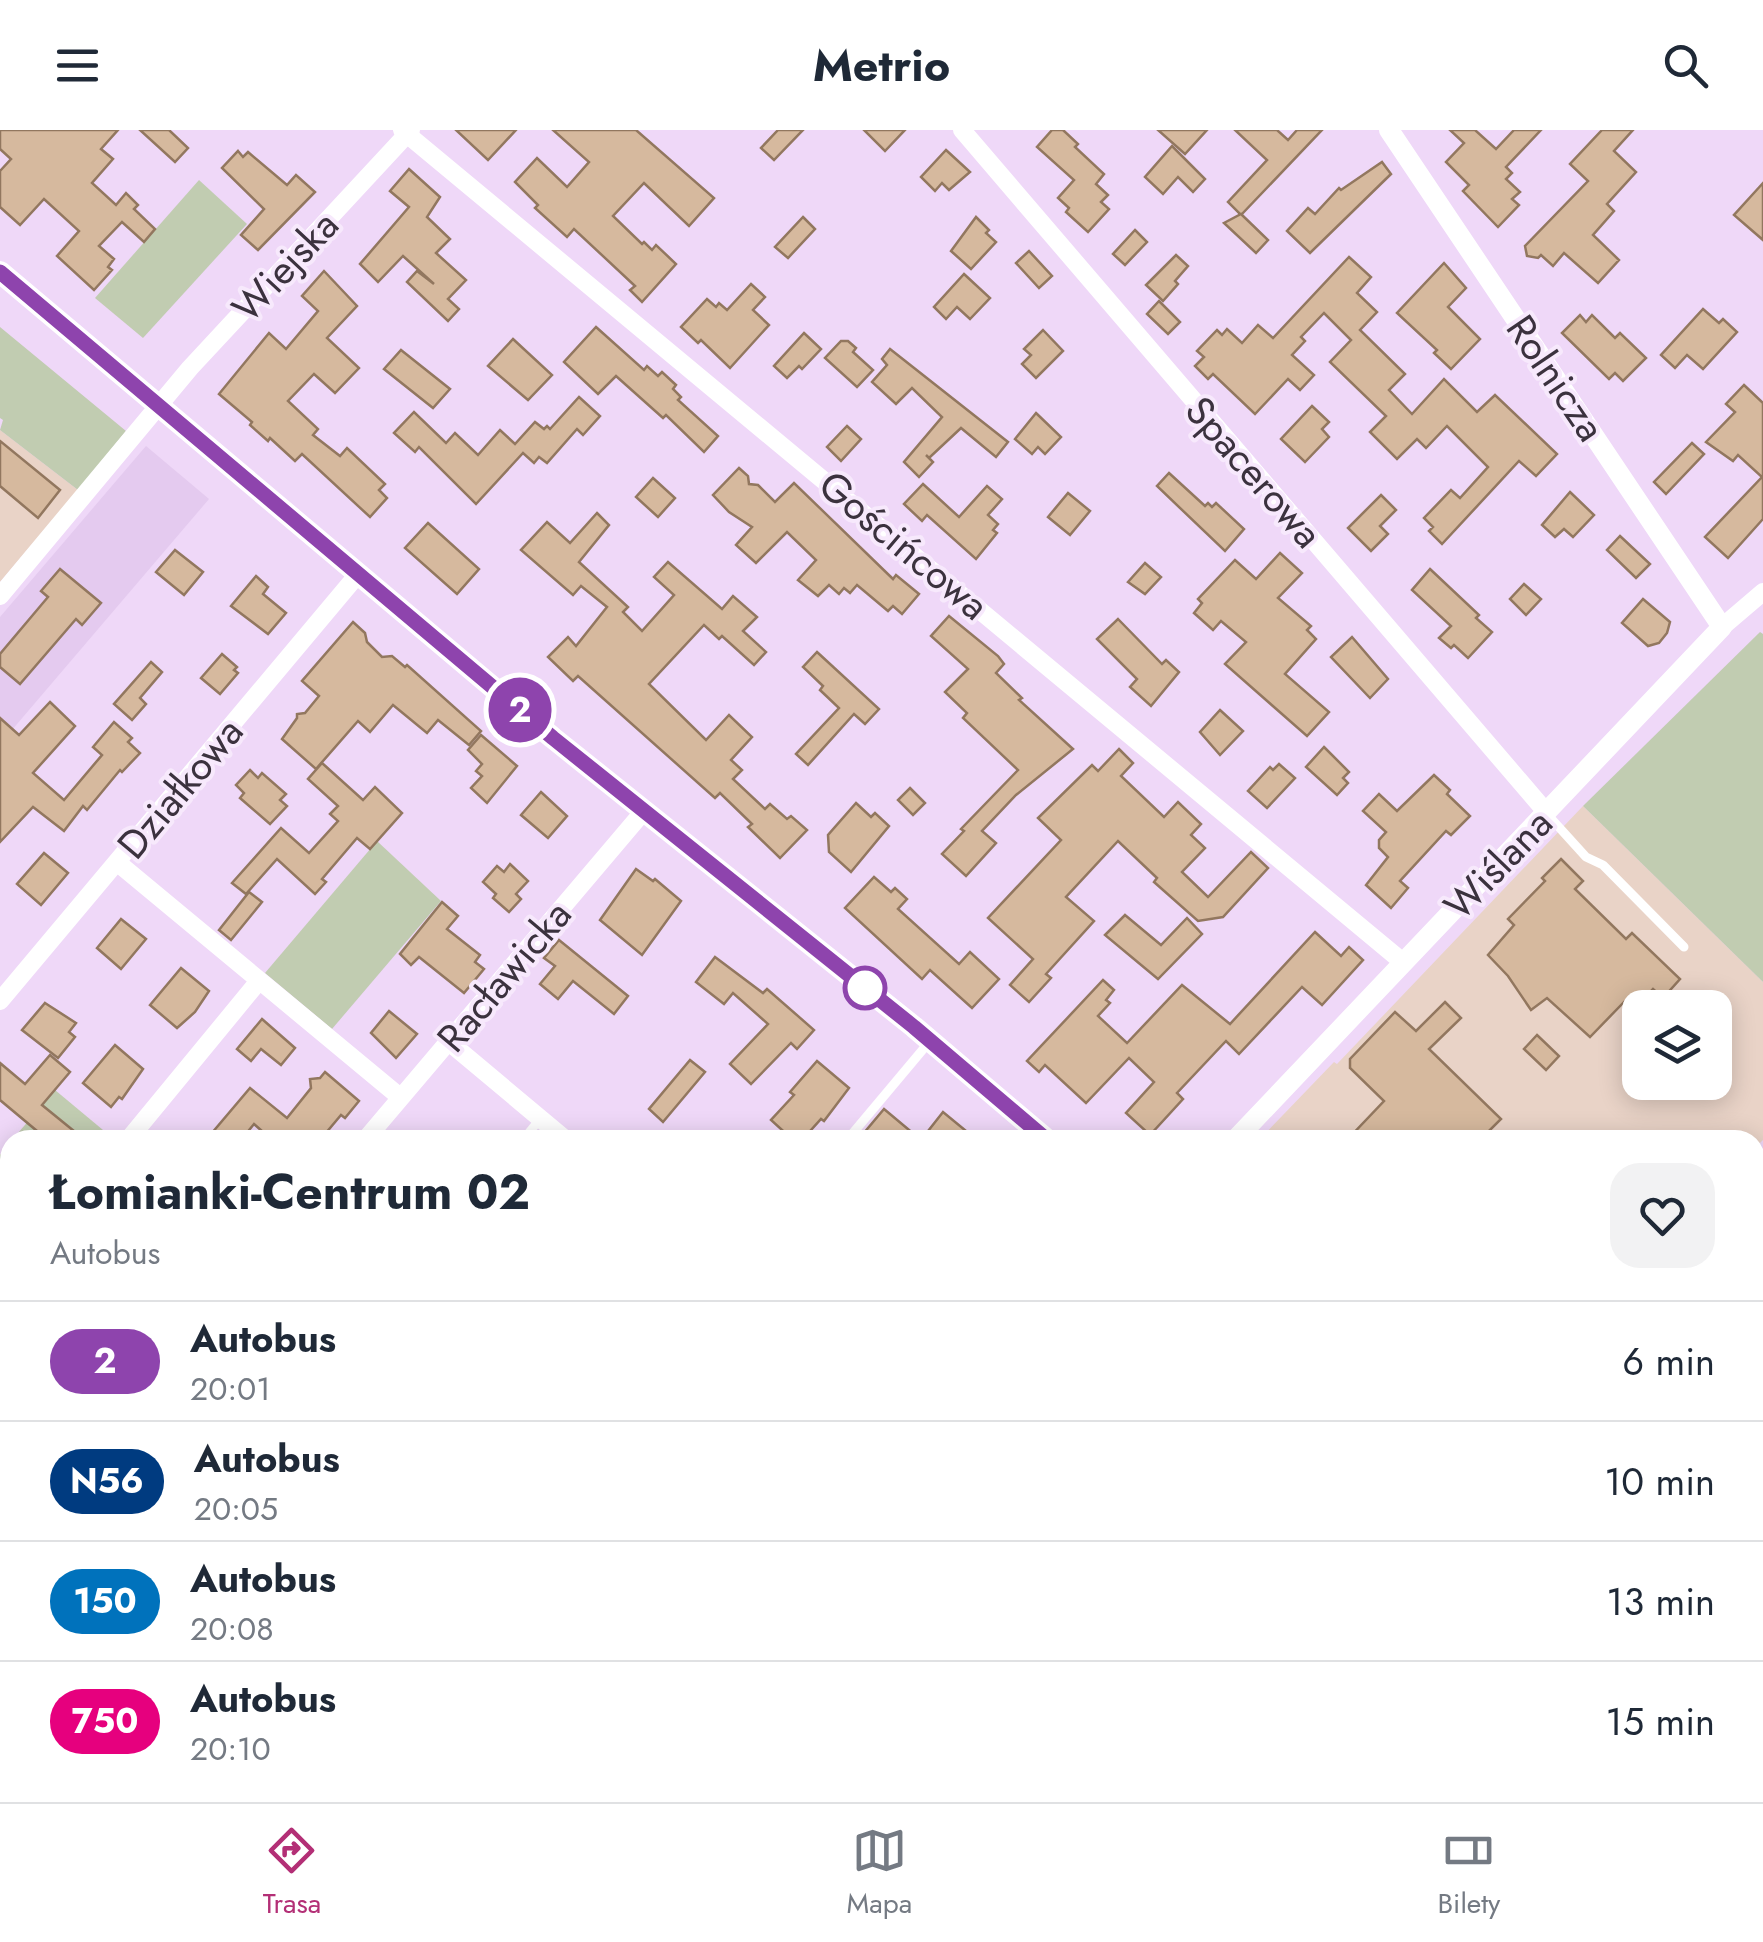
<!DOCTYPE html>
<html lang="pl">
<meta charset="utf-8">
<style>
:root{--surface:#fff;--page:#f2f2f3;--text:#1f2937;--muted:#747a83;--line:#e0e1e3;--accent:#b32f76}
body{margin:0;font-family:Jost,sans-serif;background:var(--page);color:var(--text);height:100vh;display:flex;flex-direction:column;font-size:38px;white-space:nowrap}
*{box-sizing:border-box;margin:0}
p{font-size:32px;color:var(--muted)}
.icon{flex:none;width:55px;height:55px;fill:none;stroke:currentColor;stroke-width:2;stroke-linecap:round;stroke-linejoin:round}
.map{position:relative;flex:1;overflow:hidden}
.sheet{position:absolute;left:0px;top:1000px;width:1765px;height:672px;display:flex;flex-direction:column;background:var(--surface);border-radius:30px 30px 0 0;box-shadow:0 5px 25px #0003}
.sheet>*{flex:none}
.badge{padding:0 20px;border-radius:32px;font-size:35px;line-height:65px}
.tools{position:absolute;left:1622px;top:860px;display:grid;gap:20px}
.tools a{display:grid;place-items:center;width:110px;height:110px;border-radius:20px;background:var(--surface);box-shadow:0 5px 25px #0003;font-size:50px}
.map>.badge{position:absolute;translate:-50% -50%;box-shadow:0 0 0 5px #fff}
.round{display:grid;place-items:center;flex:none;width:105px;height:105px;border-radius:30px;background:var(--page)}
.headline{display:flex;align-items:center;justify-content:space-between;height:170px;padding:0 50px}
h1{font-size:48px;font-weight:700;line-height:75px}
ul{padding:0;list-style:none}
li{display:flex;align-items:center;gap:30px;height:120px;padding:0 50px;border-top:2px solid var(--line)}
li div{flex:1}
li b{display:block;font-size:38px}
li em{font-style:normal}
li .badge{min-width:110px;font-weight:700;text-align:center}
header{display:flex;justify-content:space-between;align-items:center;height:130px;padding:0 50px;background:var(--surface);font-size:45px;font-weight:700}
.dock{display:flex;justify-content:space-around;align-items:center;height:140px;border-top:2px solid var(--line);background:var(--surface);font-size:28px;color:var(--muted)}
.dock a{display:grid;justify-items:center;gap:5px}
.dock .on{color:var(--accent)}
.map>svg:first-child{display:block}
.commercial{fill:#e9d3c7;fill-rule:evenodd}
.built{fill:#e4caef}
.green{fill:#c1ccb1}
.building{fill:#d6b99e;stroke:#92775f;stroke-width:2.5}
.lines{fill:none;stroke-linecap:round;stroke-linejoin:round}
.service{stroke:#fff;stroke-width:9}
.minor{stroke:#fff;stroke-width:18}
.tertiary{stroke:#fff;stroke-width:20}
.line-casing{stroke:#fff;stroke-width:22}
.line{stroke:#8e44ad;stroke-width:15}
.stop-dot{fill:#fff;stroke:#8e44ad;stroke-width:5}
.labels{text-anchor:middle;stroke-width:8;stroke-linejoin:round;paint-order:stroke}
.street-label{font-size:40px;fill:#3b323e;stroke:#f7e9fc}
</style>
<header><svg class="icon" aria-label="menu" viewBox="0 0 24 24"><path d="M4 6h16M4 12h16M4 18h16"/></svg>Metrio<svg class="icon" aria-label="search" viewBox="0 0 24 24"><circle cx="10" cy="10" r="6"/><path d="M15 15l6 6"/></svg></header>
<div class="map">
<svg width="1763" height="1672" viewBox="0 0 1763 1672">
<rect width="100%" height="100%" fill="#efd8f8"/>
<!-- commercial -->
<g class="commercial">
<path d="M0,300L78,360L0,452Z"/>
<path d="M1583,676L1763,852V1010L1755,1018V1010H1259L1334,932L1337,934ZM1640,878H1715V952H1640Z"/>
</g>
<!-- built -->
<g class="built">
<path d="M146,316L209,369L0,614V487Z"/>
<path d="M1476,1663H1540L1544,1672H1467Z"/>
</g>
<!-- green -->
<g class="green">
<path d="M199,50L247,94L143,208L95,168Z"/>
<path d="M0,197L126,301L78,360L0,300L3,290L0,288Z"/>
<path d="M1760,502L1763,504V852L1583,676Z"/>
<path d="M377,711L441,771L332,899L265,843Z"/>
<path d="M55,960L115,1010H12Z"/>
<path d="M10,1013V1134L0,1146V1025Z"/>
</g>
<!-- building -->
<g class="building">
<path d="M0,0H118L101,19L113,29L92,53L116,75L126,63L138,75L134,79L155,99L144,112L122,92L99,116L114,129L108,137L112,140L94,160L57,126L79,101L44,69L20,95L0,77V41L11,29L0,19Z"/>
<path d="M140,0H169L188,18L175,32Z"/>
<path d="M456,0H516L488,30Z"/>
<path d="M553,0H636L714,68L689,96L644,53L613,86L642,114L644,112L652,120L656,115L676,134L642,172L630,160L635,156L574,99L567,107L535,78L538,75L515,52L537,28L567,57L589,32Z"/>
<path d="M778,0H803L774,30L761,18Z"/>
<path d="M864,0H905L885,21Z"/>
<path d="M1052,0H1063L1078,14L1075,17L1104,44L1096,54L1108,65L1101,72L1109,79L1088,102L1066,82L1069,78L1058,68L1074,50L1037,17Z"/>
<path d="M1158,0H1207L1185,24Z"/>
<path d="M1235,0H1277L1288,10L1297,0H1322L1241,85L1228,72L1267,30Z"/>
<path d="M1450,0H1475L1496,19L1514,0H1541L1506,37L1512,43L1506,49L1520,62L1512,69L1519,75L1498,97L1463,61L1469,55L1446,32L1464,13Z"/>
<path d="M1602,0H1633L1614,21L1636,42L1607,74L1614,81L1593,105L1619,130L1598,153L1564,123L1553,136L1541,125L1538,128L1527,126L1525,116L1588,51L1570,34Z"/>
<path d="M1172,16L1205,49L1193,62L1178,47L1163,64L1145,47Z"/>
<path d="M946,20L970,42L949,60L942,53L935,61L921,47Z"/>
<path d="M238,21L243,27L248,22L287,55L296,45L315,62L258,120L241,105L264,79L222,38Z"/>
<path d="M1382,32L1391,44L1310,123L1287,101L1308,78L1315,84L1339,58L1341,60Z"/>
<path d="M409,39L440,67L427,87L450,109L436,123L466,150L448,169L459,179L448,191L407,152L417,141L434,154L403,126L378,152L360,134L409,77L390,61Z"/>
<path d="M1763,53V110L1734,85Z"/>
<path d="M1241,84L1268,110L1256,123L1224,93Z"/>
<path d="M803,87L815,99L788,128L775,117Z"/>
<path d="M976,87L989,100L986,103L996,112L971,139L951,121Z"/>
<path d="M1135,100L1147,112L1125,135L1113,124Z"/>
<path d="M1029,121L1052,146L1039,158L1016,133Z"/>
<path d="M1176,125L1188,136L1175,151L1178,154L1163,171L1146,155Z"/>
<path d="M1349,127L1371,147L1357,163L1377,182L1360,200L1405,244L1389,260L1412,284L1444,249L1477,282L1495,265L1557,324L1536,346L1519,331L1442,414L1429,401L1433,397L1424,388L1451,360L1460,368L1488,337L1447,296L1426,318L1417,309L1397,329L1370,302L1386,286L1330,232L1351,210L1324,183L1301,207L1305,211L1292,225L1314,245L1300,260L1288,249L1255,284L1213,244L1208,249L1195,236L1204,227L1197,221L1217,200L1222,205L1227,199L1242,213L1258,195L1273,208Z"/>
<path d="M1444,133L1466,158L1448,177L1480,209L1451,239L1434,223L1437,220L1397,183Z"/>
<path d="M324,141L357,176L327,208L359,238L335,263L314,244L288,271L318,299L313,305L340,326L347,318L385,354L379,360L387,368L370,387L302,324L295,331L270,308L268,311L250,295L252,292L219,264L269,203L286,219L318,181L302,166Z"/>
<path d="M964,144L990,168L970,189L957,177L946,189L934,177Z"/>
<path d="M751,154L765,167L753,180L769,195L730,238L701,210L698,213L681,197L707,169L716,177L719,173L727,180Z"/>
<path d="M1159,171L1180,192L1168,204L1147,184Z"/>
<path d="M1703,179L1719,193L1723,189L1737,202L1703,239L1687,225L1675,238L1661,225Z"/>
<path d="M1580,185L1586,192L1592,185L1615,208L1620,203L1646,228L1623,251L1615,243L1609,249L1562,203Z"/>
<path d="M596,197L644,240L647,236L658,246L662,242L676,255L673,259L681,267L678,270L718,306L704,322L666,285L663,288L616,246L598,264L564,232Z"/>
<path d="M1043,200L1063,221L1036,248L1022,234L1031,225L1024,219Z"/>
<path d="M804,203L821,219L802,239L799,236L787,248L774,236Z"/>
<path d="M513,209L552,245L528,270L488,236Z"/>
<path d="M841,211H848L856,218L853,222L873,240L857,257L825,228Z"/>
<path d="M890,219L1008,312L996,327L961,298L929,328L926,325L933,332L919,347L904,332L942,287L912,258L896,274L872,252L887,235L882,229Z"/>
<path d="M401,220L450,259L433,278L384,239Z"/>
<path d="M1744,255L1763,273V389L1728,428L1705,407L1762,347L1738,325L1733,331L1706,312L1735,282L1726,274Z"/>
<path d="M579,267L600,286L583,305L577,299L547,333L539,327L534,333L523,323L476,374L419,317L415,322L394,303L414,282L446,313L455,303L478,325L500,300L515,314L535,292L544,299L547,296L550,299Z"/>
<path d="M1312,276L1329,292L1322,299L1329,307L1305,332L1281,309Z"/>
<path d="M1036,283L1061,307L1045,324L1038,317L1032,324L1015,309Z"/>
<path d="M847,296L861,309L841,331L827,317Z"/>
<path d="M0,311L60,360L38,388L0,356Z"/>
<path d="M1692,313L1704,324L1666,364L1654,352Z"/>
<path d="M739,338L748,346L749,354L758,355L775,372L794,353L893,449L896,445L919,464L902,484L893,476L888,481L857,455L850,463L844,458L839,464L829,455L818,466L798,450L816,430L787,402L756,433L736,415L752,397L729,382L713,365Z"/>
<path d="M1169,343L1205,376L1208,373L1212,377L1216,373L1244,399L1225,421L1157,356Z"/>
<path d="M653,348L675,368L658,387L636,367Z"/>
<path d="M923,354L959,387L987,356L1002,369L988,385L998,394L993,400L997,403L976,429L927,385L922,391L904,374Z"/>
<path d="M1570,362L1594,385L1573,407L1564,399L1555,407L1542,395Z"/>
<path d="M1068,363L1090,381L1070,405L1048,387Z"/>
<path d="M1381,365L1396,380L1380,396L1388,404L1371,421L1348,398Z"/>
<path d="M597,383L609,395L579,432L628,477L623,482L642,501L674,465L654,447L668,432L722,479L733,466L757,487L743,501L766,522L754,535L722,506L719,509L704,495L649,554L706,610L729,585L752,607L731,630L742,640L733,649L765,679L770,674L787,689L791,686L807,700L780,728L748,697L752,694L720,663L715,668L578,546L573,551L548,527L568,507L576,516L607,477L581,456L573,465L521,420L547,392L570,413Z"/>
<path d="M428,393L479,439L457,464L405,418Z"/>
<path d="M1620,406L1650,434L1636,448L1607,420Z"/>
<path d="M175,420L203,442L184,465L156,442Z"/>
<path d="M1280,423L1302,443L1278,468L1311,496L1307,500L1316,509L1285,544L1329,582L1307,606L1225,534L1246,512L1221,491L1213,500L1194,483L1202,473L1198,469L1235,430L1256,449Z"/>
<path d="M1145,433L1161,447L1145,464L1128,452Z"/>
<path d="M60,439L101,473L82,495L76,489L20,554L0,537V524L48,467L41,461Z"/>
<path d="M1430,439L1479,485L1476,488L1492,502L1468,528L1454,515L1451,518L1439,508L1451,496L1412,460Z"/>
<path d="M256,446L268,457L263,464L286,483L268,504L231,476Z"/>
<path d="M1524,454L1541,469L1526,485L1510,469Z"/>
<path d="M1643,469L1670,492L1667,503L1659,513L1648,516L1622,493Z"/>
<path d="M949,486L998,526L1004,534L996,543L1022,568L1019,570L1073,619L1016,665L982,701L996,713L966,746L942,724L964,701L961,699L1018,640L963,588L967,583L945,562L968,539L931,506Z"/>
<path d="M1118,489L1162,534L1166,530L1179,542L1151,576L1130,557L1137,549L1097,509Z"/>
<path d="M353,492L365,503L367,512L382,527L392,526L405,537L407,535L481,601L469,615L438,590L427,603L393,575L370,602L358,591L316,639L282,609L297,588V584L305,583L319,566L302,551Z"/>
<path d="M1352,507L1388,549L1370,568L1331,527Z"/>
<path d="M817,522L879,579L865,594L854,584L808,635L796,624L839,578L820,560L823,556L803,537Z"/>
<path d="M222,524L237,537L234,540L238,543L220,564L201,548Z"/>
<path d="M151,532L162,542L140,568L146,574L132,590L114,574Z"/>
<path d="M50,572L75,596L33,643L64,670L102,625L93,617L114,592L132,608L128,612L140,623L122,642L120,640L87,680L83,676L64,701L33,677L0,712V588L19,605Z"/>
<path d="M1220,580L1243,601L1220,625L1200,602Z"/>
<path d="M481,605L517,636L487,673L471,658L482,646L476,641L482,634L468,620Z"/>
<path d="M1324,617L1349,642L1343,648L1348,653L1337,665L1306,637Z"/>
<path d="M1119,619L1133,633L1121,646L1164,687L1178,672L1201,694L1191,705L1205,718L1182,742L1208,767L1251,722L1268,738L1223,787L1198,791L1154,752L1157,748L1118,711L1066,767L1094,791L1046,844L1051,848L1029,872L1010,855L1033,829L988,788L1061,710L1038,688L1092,635L1098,641Z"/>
<path d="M322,633L363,670L375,657L402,683L370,719L357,708L322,749L326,752L315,764L277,729L246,764L232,753L281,698L309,723L338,691L330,684L338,676L308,649Z"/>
<path d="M1279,634L1295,648L1267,678L1248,661L1270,637L1273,640Z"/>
<path d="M250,640L258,648L262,643L286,664L280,670L287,676L270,694L240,668L244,663L236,655Z"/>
<path d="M1434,645L1450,660L1447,664L1470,686L1451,705L1446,701L1400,751L1408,758L1391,778L1366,755L1388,727L1379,718V710L1386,702L1363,681L1379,664L1397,681Z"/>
<path d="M910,658L925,673L913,685L898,670Z"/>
<path d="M541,662L567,686L548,708L521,685Z"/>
<path d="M856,673L871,687L875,683L889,696L851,742L829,722L828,705Z"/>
<path d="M44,723L68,743L41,775L17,754Z"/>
<path d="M1561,729L1583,751L1575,759L1626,809L1632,803L1680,849L1663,868L1653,859L1632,881L1624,872L1590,907L1547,868L1531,880L1508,846L1488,825L1514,795L1508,789L1545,751L1542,748Z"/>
<path d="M510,734L528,751L516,764L521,769L509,782L493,768L496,764L483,752L497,736L504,742Z"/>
<path d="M636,739L653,751L655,749L681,771L642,825L600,790Z"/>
<path d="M874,747L891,762L895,758L907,769L898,779L959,834L970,822L999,849L972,878L930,840L922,849L845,778Z"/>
<path d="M249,762L262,772L231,810L219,800Z"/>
<path d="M442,772L458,786L447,799L480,825L475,832L484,839L464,863L419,827L411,835L400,824Z"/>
<path d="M1125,785L1161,815L1187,788L1202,804L1158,849L1105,805Z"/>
<path d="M121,789L146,809L121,839L97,818Z"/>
<path d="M1315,802L1341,826L1349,817L1363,830L1322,875L1302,857L1239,924L1226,911L1177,963L1183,969L1150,1005L1126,983L1154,952L1129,928L1086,973L1045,935L1039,942L1027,931L1103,850L1114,860L1106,870L1110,873L1098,886L1127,913L1182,855L1230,894Z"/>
<path d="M559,810L628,866L614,884L573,851L558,869L540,854L555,836L544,828Z"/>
<path d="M715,827L763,863L767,859L814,900L797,919L791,913L751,954L730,934L768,894L733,863L724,874L696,852Z"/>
<path d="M181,838L209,861L195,882L177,898L150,875Z"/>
<path d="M1445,872L1461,888L1429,919L1501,989L1480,1010H1347L1384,971L1350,938V929L1395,882L1416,901Z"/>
<path d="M45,873L76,893L69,902L75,907L58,928L22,900Z"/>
<path d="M389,881L417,904L396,928L371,903Z"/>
<path d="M262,889L295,918L281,935L261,919L251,931L237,919Z"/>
<path d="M1537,905L1559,926L1546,940L1524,919Z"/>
<path d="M115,915L143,939L122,969L119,967L111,977L83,953Z"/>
<path d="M50,925L70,942L42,975L85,1010H29L37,1001L0,970V933L25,954Z"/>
<path d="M690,930L705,942L663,992L649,979Z"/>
<path d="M817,931L849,958L824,991L821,989L802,1010H793L771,990L794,965L790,962Z"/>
<path d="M325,942L359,971L345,988L341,985L320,1010H272L254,994L241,1010H206L250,958L287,988L311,958L310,949L320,948Z"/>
<path d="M884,979L921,1010L943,982L977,1010H858Z"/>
</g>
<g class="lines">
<!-- service -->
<g class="service">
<path d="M1547,684L1586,727L1603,735L1684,817"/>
<path d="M523,1010L540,989"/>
<path d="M847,1010L930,911"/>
<path d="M1684,1662L1688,1672"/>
<path d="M191,1672L202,1662"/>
<path d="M960,1672L968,1662"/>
</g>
<!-- minor -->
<g class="minor">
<path d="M402,0L1404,833"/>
<path d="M962,0L1547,683"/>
<path d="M0,466L190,238L411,0"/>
<path d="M1722,497L1763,462"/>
<path d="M118,733L400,967"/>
<path d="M0,871L359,443"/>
<path d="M449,912L566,1010"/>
<path d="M128,1010L258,852"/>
<path d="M365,1010L643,682"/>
<path d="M1755,1044L1763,1036"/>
<path d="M0,1166L10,1154"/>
<path d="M0,1446L10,1434"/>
<path d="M1755,1500L1763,1492"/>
<path d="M1225,1672L1234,1662"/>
<path d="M1450,1672L1459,1662"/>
</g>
<!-- tertiary -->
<g class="tertiary">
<path d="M0,142L553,608L915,897L1047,1010"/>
<path d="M1235,1010L1722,497L1389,0"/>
<path d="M1587,1662L1591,1672"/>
<path d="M613,1672L622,1662"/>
</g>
</g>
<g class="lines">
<defs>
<path id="line" d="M0,142L553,608L914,897L1047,1010"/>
</defs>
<!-- line casing -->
<use href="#line" class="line-casing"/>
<!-- line -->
<use href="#line" class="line"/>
</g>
<!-- markers -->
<circle class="stop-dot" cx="865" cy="858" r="20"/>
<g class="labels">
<!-- street labels -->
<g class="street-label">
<text transform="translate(285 136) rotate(-47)" y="14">Wiejska</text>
<text transform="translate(1556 248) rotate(56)" y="14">Rolnicza</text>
<text transform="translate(1254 342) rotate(49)" y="14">Spacerowa</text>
<text transform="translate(904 415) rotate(40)" y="14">Gościńcowa</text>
<text transform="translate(180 658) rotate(-50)" y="14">Działkowa</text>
<text transform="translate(1498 734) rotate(-46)" y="14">Wiślana</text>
<text transform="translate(504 846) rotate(-50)" y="14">Racławicka</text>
</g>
</g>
</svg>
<div class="tools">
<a><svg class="icon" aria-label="layers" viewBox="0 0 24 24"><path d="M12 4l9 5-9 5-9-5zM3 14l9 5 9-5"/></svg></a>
</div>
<b class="badge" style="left:520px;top:580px;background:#8e44ad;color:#fff">2</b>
<section class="sheet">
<div class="headline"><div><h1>Łomianki-Centrum 02</h1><p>Autobus</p></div><a class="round"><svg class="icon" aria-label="heart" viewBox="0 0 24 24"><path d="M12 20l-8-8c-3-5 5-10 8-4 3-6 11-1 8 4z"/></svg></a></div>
<ul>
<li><span class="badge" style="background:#8e44ad;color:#fff">2</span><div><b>Autobus</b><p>20:01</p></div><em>6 min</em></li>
<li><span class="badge" style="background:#003b80;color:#fff">N56</span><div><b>Autobus</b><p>20:05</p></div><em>10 min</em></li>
<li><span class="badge" style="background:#0072bc;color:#fff">150</span><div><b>Autobus</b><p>20:08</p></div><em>13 min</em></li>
<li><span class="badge" style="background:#e6007e;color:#fff">750</span><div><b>Autobus</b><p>20:10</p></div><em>15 min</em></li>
</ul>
</section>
</div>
<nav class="dock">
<a class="on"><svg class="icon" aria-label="directions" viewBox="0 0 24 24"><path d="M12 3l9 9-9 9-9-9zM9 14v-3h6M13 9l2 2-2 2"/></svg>Trasa</a>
<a><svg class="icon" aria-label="map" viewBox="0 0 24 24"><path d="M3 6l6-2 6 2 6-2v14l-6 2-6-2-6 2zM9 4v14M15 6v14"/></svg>Mapa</a>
<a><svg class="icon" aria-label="tickets" viewBox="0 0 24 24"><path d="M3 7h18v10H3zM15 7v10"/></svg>Bilety</a>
</nav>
